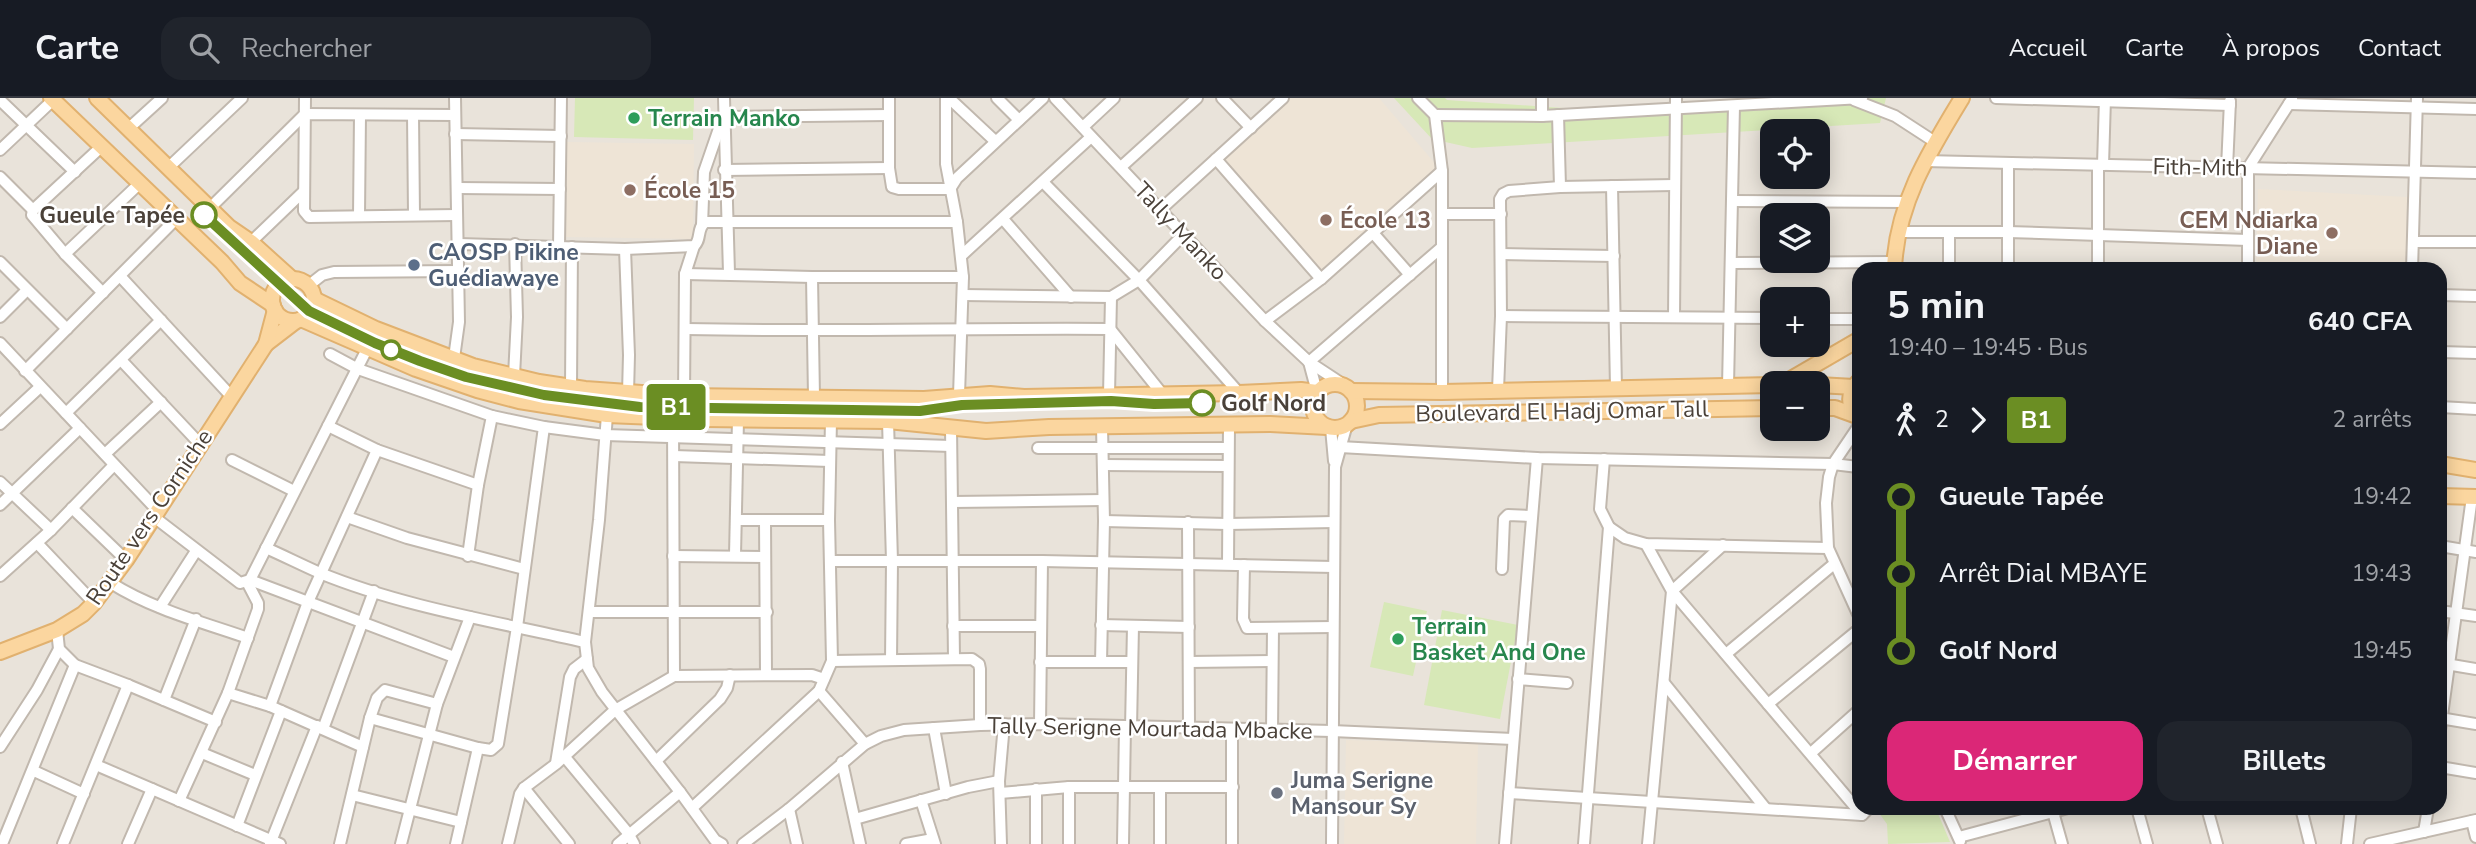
<!DOCTYPE html>
<html lang="fr">
<meta charset="utf-8">
<style>
:root{--surface:#171b24;--page:#20242c;--text:#f1f3f6;--muted:#9ea1a6;--line:#363941;--accent:#db2777}
body{margin:0;font-family:"Nunito Sans",sans-serif;background:var(--page);color:var(--text);height:100vh;display:flex;flex-direction:column;font-size:26px;white-space:nowrap}
*{box-sizing:border-box;margin:0}
p{font-size:23px;color:var(--muted)}
.icon{flex:none;width:38px;height:38px;fill:none;stroke:currentColor;stroke-width:2;stroke-linecap:round;stroke-linejoin:round}
.map{position:relative;flex:1;overflow:hidden}
.drawer{position:absolute;left:1852px;top:164px;width:595px;height:553px;display:flex;flex-direction:column;background:var(--surface);border-radius:21px;box-shadow:0 4px 18px #0003}
.drawer>*{flex:none}
.badge{padding:0 14px;border-radius:5px;font-size:24px;line-height:46px}
.controls{position:absolute;left:1760px;top:21px;display:grid;gap:14px}
.controls a{display:grid;place-items:center;width:70px;height:70px;border-radius:14px;background:var(--surface);box-shadow:0 4px 18px #0003;font-size:35px}
.map>.badge{position:absolute;translate:-50% -50%;box-shadow:0 0 0 4px #fff}
.legs{display:flex;align-items:center;gap:10px;height:77px;padding:0 35px;font-size:23px}
.legs p{margin-inline-start:auto}
.headline{display:flex;align-items:center;justify-content:space-between;height:119px;padding:0 35px}
h1{font-size:38px;font-weight:700;line-height:52px}
.primary-button{display:flex;gap:14px;margin-top:auto;padding:14px 35px}
.primary-button a{flex:1;height:80px;border-radius:21px;background:var(--accent);color:#fff;font-size:28px;font-weight:700;line-height:80px;text-align:center}
.primary-button a+a{background:var(--page);color:var(--text)}
ul{padding:0 35px;list-style:none}
li{display:flex;align-items:center;gap:24px;height:77px;font-size:26px}
li i{display:grid;place-items:center;width:10px;height:100%;margin:0 9px;background:currentColor}
li i::after{content:'';width:18px;height:18px;margin:-9px;border:5px solid;border-radius:50%;background:var(--surface)}
li p{margin-inline-start:auto}
li:first-child i{background:linear-gradient(#0000 50%,currentColor 0)}
li:last-child i{background:linear-gradient(currentColor 50%,#0000 0)}
header{display:flex;align-items:center;gap:42px;box-sizing:border-box;height:98px;padding:0 35px;background:var(--surface);border-bottom:2px solid var(--line)}
header strong{font-size:33px}
nav{display:flex;gap:38px;margin-inline-start:auto;font-size:24px}
.search{width:490px;height:63px;background:var(--page);display:flex;align-items:center;gap:18px;box-sizing:border-box;padding:0 24px;border-radius:21px;color:var(--muted);font-size:26px}
.map>svg:first-child{display:block}
.residential{fill:#e9e3da;fill-rule:evenodd}
.education{fill:#eee4d6}
.green{fill:#d7e8b7}
.lines{fill:none;stroke-linecap:round;stroke-linejoin:round}
.minor-casing{stroke:#c1b8ae;stroke-width:14}
.major-casing{stroke:#e1b16f;stroke-width:18}
.minor{stroke:#fff;stroke-width:10}
.major{stroke:#fbd69f;stroke-width:14}
.line-1-casing{stroke:#fff;stroke-width:16}
.line-1{stroke:#6b8e23;stroke-width:10}
.leisure-dot{fill:#2e9e5b;stroke:#fff;stroke-width:2.5}
.education-dot{fill:#8d6e63;stroke:#fff;stroke-width:2.5}
.stop-1-dot{fill:#fff;stroke:#6b8e23;stroke-width:3.5}
.service-dot{fill:#5c6f8a;stroke:#fff;stroke-width:2.5}
.worship-dot{fill:#6b7280;stroke:#fff;stroke-width:2.5}
.labels{text-anchor:middle;stroke-width:5;stroke-linejoin:round;paint-order:stroke}
.leisure-label{font-size:23px;font-weight:bold;fill:#27864d;stroke:#fff;text-anchor:start}
.street-label{font-size:23px;fill:#4a4139;stroke:#fff}
.education-label{font-size:23px;font-weight:bold;fill:#785e54;stroke:#fff;text-anchor:start}
.stop-label{font-size:23px;font-weight:bold;fill:#4a4139;stroke:#fff;text-anchor:end}
.service-label{font-size:23px;font-weight:bold;fill:#4e5e75;stroke:#fff;text-anchor:start}
.worship-label{font-size:23px;font-weight:bold;fill:#5b616d;stroke:#fff;text-anchor:start}
</style>
<header>
<strong>Carte</strong>
<div class="search"><svg class="icon" aria-label="search" viewBox="0 0 24 24"><circle cx="10" cy="10" r="6"/><path d="M15 15l6 6"/></svg>Rechercher</div>
<nav><a>Accueil</a><a>Carte</a><a>À propos</a><a>Contact</a></nav>
</header>
<div class="map">
<svg width="2476" height="746" viewBox="0 0 2476 746">
<rect width="100%" height="100%" fill="#f5f1ec"/>
<!-- residential -->
<path class="residential" d="M0,0H2476V746H0ZM1773,33H1818V79H1773ZM1773,117H1818V163H1773ZM1858,172H2440V710H1858ZM1773,201H1818V247H1773ZM1773,285H1818V331H1773Z"/>
<!-- education -->
<g class="education">
<path d="M1286,0H1379L1438,69L1320,176L1219,61Z"/>
<path d="M567,44L694,46L693,141L566,139Z"/>
<path d="M2258,91L2407,99L2406,171H2256Z"/>
<path d="M1346,642L1478,646L1476,746H1344Z"/>
</g>
<!-- green -->
<g class="green">
<path d="M575,0H694L693,42L574,39Z"/>
<path d="M1394,0H1445L1447,2L1620,14L1830,0H1886L1880,25L1472,50L1432,41Z"/>
<path d="M1384,504L1427,513L1413,578L1370,569Z"/>
<path d="M1442,512L1518,527L1500,621L1424,607Z"/>
<path d="M1876,711H1936L1950,744L1888,746L1887,726Z"/>
</g>
<g class="lines">
<defs>
<g id="minor">
<path d="M305,0L304,113L309,119L457,117"/>
<path d="M724,0L729,175"/>
<path d="M889,0V70L892,89L899,91H950"/>
<path d="M946,0V66L957,124L963,179L959,297"/>
<path d="M949,0L995,43"/>
<path d="M997,0L1019,22"/>
<path d="M1055,0L1265,223L1309,264L1344,287"/>
<path d="M1222,0L1251,30"/>
<path d="M1418,0L1435,17L1442,73V294"/>
<path d="M1542,0V18"/>
<path d="M1996,0L2230,7"/>
<path d="M0,2L75,74"/>
<path d="M1854,2L1895,18L1935,44"/>
<path d="M2289,6L2476,11"/>
<path d="M413,17L414,117"/>
<path d="M1435,17L1542,18L1862,0"/>
<path d="M1558,17L1560,89"/>
<path d="M1083,29L1114,0"/>
<path d="M128,31L162,0"/>
<path d="M455,36L561,38"/>
<path d="M101,49L33,112L32,117L65,156L103,195"/>
<path d="M0,52L53,2"/>
<path d="M1216,61L1321,181"/>
<path d="M1924,63L2476,75"/>
<path d="M2103,67L2105,0"/>
<path d="M1121,69L1197,0"/>
<path d="M168,70L242,0"/>
<path d="M2227,70L2230,3"/>
<path d="M724,72L889,70"/>
<path d="M0,79L33,112"/>
<path d="M1043,84L1139,182L1239,295"/>
<path d="M1612,88L1616,290"/>
<path d="M458,90L560,91"/>
<path d="M950,91L957,80L1043,0"/>
<path d="M1732,103L1907,104"/>
<path d="M209,111L305,16L455,17"/>
<path d="M1160,112L1283,0"/>
<path d="M1444,116H1501"/>
<path d="M359,117L360,17"/>
<path d="M1003,121L1071,199"/>
<path d="M702,127L704,74L723,19L889,17"/>
<path d="M1898,134H2008L2248,142"/>
<path d="M1373,135L1410,177"/>
<path d="M251,144L303,94"/>
<path d="M2413,144H2476"/>
<path d="M459,146L625,151L694,148C702,142 696,129 706,124H957"/>
<path d="M559,148L561,0"/>
<path d="M625,151L629,257L628,295"/>
<path d="M65,156L139,86"/>
<path d="M1501,156L1614,158"/>
<path d="M961,158L1091,39"/>
<path d="M0,164L67,231"/>
<path d="M1731,165L1894,164"/>
<path d="M1949,172V135"/>
<path d="M2008,172V65"/>
<path d="M2098,172V67"/>
<path d="M2248,172V70L2292,1"/>
<path d="M2412,172L2417,0"/>
<path d="M685,176L812,179H963"/>
<path d="M120,178L231,298"/>
<path d="M812,179L814,299"/>
<path d="M308,188L322,177L334,174L459,173"/>
<path d="M963,197L1111,199L1139,182L1183,137"/>
<path d="M2440,197L2476,198"/>
<path d="M1501,218L1773,220"/>
<path d="M0,219L27,192"/>
<path d="M1674,219L1676,0"/>
<path d="M1818,221H1858"/>
<path d="M1265,223L1321,181L1442,73"/>
<path d="M686,231C827,234 968,230 1110,231L1163,297"/>
<path d="M0,245L158,413"/>
<path d="M2440,254L2476,255"/>
<path d="M330,256L358,271L492,318L544,329L605,337L951,348"/>
<path d="M454,260L459,224L455,0"/>
<path d="M121,262L200,346"/>
<path d="M1309,264L1442,149"/>
<path d="M1309,264L1317,294"/>
<path d="M25,273L176,121"/>
<path d="M514,278L517,219L515,146"/>
<path d="M1728,288L1734,8"/>
<path d="M571,289L572,149"/>
<path d="M1498,292L1501,218L1500,101L1503,96L1509,93L1560,89L1674,87"/>
<path d="M1109,297L1111,199"/>
<path d="M684,298L685,176L694,148"/>
<path d="M2440,309L2476,311"/>
<path d="M66,315L161,222"/>
<path d="M607,317L599,422L585,544L588,570L602,594L680,694L715,742L722,746"/>
<path d="M673,320L674,578"/>
<path d="M888,323L892,463L891,562"/>
<path d="M0,326L40,289"/>
<path d="M328,328L377,352L478,387"/>
<path d="M1858,329L1833,366L1829,379L1826,405L1828,450L1858,516"/>
<path d="M951,330L954,560"/>
<path d="M1331,330L1334,363"/>
<path d="M1340,349L1537,360L1833,366L1858,369"/>
<path d="M1038,350H1227"/>
<path d="M105,356L161,304"/>
<path d="M674,358L830,363"/>
<path d="M232,362L294,393"/>
<path d="M1104,367L1228,368"/>
<path d="M0,384L51,432"/>
<path d="M952,404L1103,402"/>
<path d="M0,407L80,330"/>
<path d="M72,410L126,462"/>
<path d="M154,419L240,485L250,482L454,559"/>
<path d="M347,419L407,440L524,471"/>
<path d="M736,422H829"/>
<path d="M765,423L766,577"/>
<path d="M1104,423L1227,426L1334,424"/>
<path d="M1188,424L1189,631"/>
<path d="M1609,429L1625,440L1646,446L1828,450"/>
<path d="M37,445L94,505"/>
<path d="M1646,446L1672,493L1862,717"/>
<path d="M2440,448L2476,454"/>
<path d="M266,450C284,458 302,467 320,475C403,509 498,524 585,544"/>
<path d="M735,457L738,322"/>
<path d="M468,458L478,387L492,318"/>
<path d="M673,458L765,459"/>
<path d="M831,463H1042L1334,469"/>
<path d="M1228,466L1229,327"/>
<path d="M1244,467L1243,521L1247,530L1333,529"/>
<path d="M1502,471L1504,421L1508,417L1532,418"/>
<path d="M0,478L51,432L114,367"/>
<path d="M250,482L367,251"/>
<path d="M111,485C152,511 202,524 248,540"/>
<path d="M160,509L196,453"/>
<path d="M2440,513L2476,518"/>
<path d="M590,514H767"/>
<path d="M1101,527L1189,529"/>
<path d="M953,528H1040"/>
<path d="M57,532L59,551L75,567L128,587L216,624"/>
<path d="M1726,556L1834,466"/>
<path d="M832,563L972,561L979,566L980,571V627"/>
<path d="M1040,564H1132"/>
<path d="M1101,564L1104,423L1102,329"/>
<path d="M1189,564L1272,563"/>
<path d="M2440,565L2476,571"/>
<path d="M1518,581L1567,585"/>
<path d="M1664,585L1766,711"/>
<path d="M819,593L865,646"/>
<path d="M228,595L270,608L363,649"/>
<path d="M164,602L196,521"/>
<path d="M1768,606L1858,532"/>
<path d="M270,608L308,504L377,352"/>
<path d="M370,620L478,650L491,652L498,646L517,529L544,329"/>
<path d="M2440,620L2476,626"/>
<path d="M1040,626L1042,463"/>
<path d="M934,630L946,696"/>
<path d="M1131,630L1133,528"/>
<path d="M323,631L374,493"/>
<path d="M1272,632L1273,530"/>
<path d="M2440,632L2472,399"/>
<path d="M0,649L37,592L59,551"/>
<path d="M202,655L255,677"/>
<path d="M1811,655L1858,613"/>
<path d="M564,658L628,735L634,746"/>
<path d="M656,663L720,601L727,590L730,577"/>
<path d="M842,664L860,746"/>
<path d="M556,665L570,579L574,571L587,561"/>
<path d="M96,667L280,746"/>
<path d="M2440,669L2476,675"/>
<path d="M34,673L84,696"/>
<path d="M1069,689V746"/>
<path d="M524,690L569,746"/>
<path d="M1036,691V746"/>
<path d="M1000,695L1069,689H1233"/>
<path d="M1509,695L1862,717L1869,710"/>
<path d="M352,697L461,724"/>
<path d="M921,702L935,746"/>
<path d="M179,703L228,595L258,511V505L247,484"/>
<path d="M692,710L819,593L832,563L829,422L831,322"/>
<path d="M1945,710L1960,743"/>
<path d="M2137,710L2147,746"/>
<path d="M2207,710L2217,746"/>
<path d="M2301,710L2310,746"/>
<path d="M789,711L797,746"/>
<path d="M2053,714L2062,746"/>
<path d="M855,721L968,689L999,683"/>
<path d="M2472,723L2476,739"/>
<path d="M237,728L281,613"/>
<path d="M2424,734L2428,710"/>
<path d="M1959,739L2068,710"/>
<path d="M2,746L75,567"/>
<path d="M63,746L128,587"/>
<path d="M128,746L152,691"/>
<path d="M270,746L317,628"/>
<path d="M340,746L370,620L377,600L385,592L437,606"/>
<path d="M401,746L437,606L470,519"/>
<path d="M456,746L478,650"/>
<path d="M508,746L520,696L524,690L556,666L615,612L674,578L812,577L824,581"/>
<path d="M618,746L680,694"/>
<path d="M743,746L789,711L865,646L881,638L904,632L980,627L1040,626L1332,633L1513,641"/>
<path d="M906,746L933,741"/>
<path d="M1001,746L999,683L1004,626"/>
<path d="M1123,746L1125,629"/>
<path d="M1160,746V690"/>
<path d="M1232,746V631"/>
<path d="M1332,746L1335,369L1347,326"/>
<path d="M1505,746L1537,360"/>
<path d="M1584,746L1609,429L1600,411L1604,361"/>
<path d="M1648,746L1672,493L1723,447"/>
<path d="M2347,746L2351,710"/>
<path d="M2370,746L2476,722"/>
</g>
<g id="major">
<path d="M51,0L222,164L240,185L273,207"/>
<path d="M97,0L229,129L251,144L292,181"/>
<path d="M1894,172C1896,107 1929,54 1962,0"/>
<circle cx="293" cy="202" r="21"/>
<path d="M314,201L376,231L473,268L539,284L585,291L684,298L924,301L990,296L1024,299L1239,295L1301,292L1317,294"/>
<path d="M301,221L416,271L477,292L519,303L607,317L704,321L888,323L986,333L1049,329L1270,326L1327,329"/>
<path d="M266,246L296,223"/>
<path d="M1858,284C1848,295 1847,308 1858,319"/>
<path d="M1784,285L1858,242"/>
<circle cx="1335" cy="308" r="22"/>
<path d="M1818,287L1854,289"/>
<path d="M1351,293L1442,294L1773,287"/>
<path d="M1818,310H1835L1857,318"/>
<path d="M1351,323L1379,317L1773,310"/>
<path d="M2440,366L2476,372"/>
<path d="M2440,398L2476,399"/>
<path d="M0,554L57,532L83,516L94,505L126,462L266,246L275,212"/>
</g>
</defs>
<!-- minor casing -->
<use href="#minor" class="minor-casing"/>
<!-- major casing -->
<use href="#major" class="major-casing"/>
<!-- minor -->
<use href="#minor" class="minor"/>
<!-- major -->
<use href="#major" class="major"/>
</g>
<g class="lines">
<defs>
<path id="line-1" d="M204,117L309,213L375,245L420,263L466,279L544,297L640,309L783,311L920,313L962,307L999,306L1111,303L1154,306L1202,305"/>
</defs>
<!-- line-1 casing -->
<use href="#line-1" class="line-1-casing"/>
<!-- line-1 -->
<use href="#line-1" class="line-1"/>
</g>
<!-- markers -->
<g class="leisure-dot">
<circle cx="634" cy="20" r="7"/>
<circle cx="1398" cy="541" r="7"/>
</g>
<g class="education-dot">
<circle cx="630" cy="92" r="7"/>
<circle cx="1326" cy="122" r="7"/>
<circle cx="2332" cy="135" r="7"/>
</g>
<g class="stop-1-dot">
<circle cx="204" cy="117" r="12"/>
<circle cx="391" cy="252" r="9"/>
<circle cx="1202" cy="305" r="12"/>
</g>
<circle class="service-dot" cx="414" cy="167" r="7"/>
<circle class="worship-dot" cx="1277" cy="695" r="7"/>
<g class="labels">
<!-- leisure labels -->
<g class="leisure-label">
<text x="648" y="28">Terrain Manko</text>
<text x="1412" y="536">Terrain<tspan x="1412" dy="26">Basket And One</tspan></text>
</g>
<!-- street labels -->
<g class="street-label">
<text transform="translate(2200 69) rotate(1)" y="8">Fith-Mith</text>
<text transform="translate(1181 133) rotate(47)" y="8">Tally Manko</text>
<text transform="translate(1562 313) rotate(-1)" y="8">Boulevard El Hadj Omar Tall</text>
<text transform="translate(149 419) rotate(-56)" y="8">Route vers Corniche</text>
<text transform="translate(1150 630) rotate(1)" y="8">Tally Serigne Mourtada Mbacke</text>
</g>
<!-- education labels -->
<g class="education-label">
<text x="644" y="100">École 15</text>
<text x="1340" y="130">École 13</text>
<text x="2318" y="130" text-anchor="end">CEM Ndiarka<tspan x="2318" dy="26">Diane</tspan></text>
</g>
<!-- stop labels -->
<g class="stop-label">
<text x="185" y="125">Gueule Tapée</text>
<text x="1221" y="313" text-anchor="start">Golf Nord</text>
</g>
<!-- service labels -->
<g class="service-label">
<text x="428" y="162">CAOSP Pikine<tspan x="428" dy="26">Guédiawaye</tspan></text>
</g>
<!-- worship labels -->
<g class="worship-label">
<text x="1291" y="690">Juma Serigne<tspan x="1291" dy="26">Mansour Sy</tspan></text>
</g>
</g>
</svg>
<div class="controls">
<a><svg class="icon" aria-label="locate" viewBox="0 0 24 24"><circle cx="12" cy="12" r="6"/><path d="M12 2v4M12 18v4M2 12h4M18 12h4"/></svg></a>
<a><svg class="icon" aria-label="layers" viewBox="0 0 24 24"><path d="M12 4l9 5-9 5-9-5zM3 14l9 5 9-5"/></svg></a>
<a>+</a>
<a>−</a>
</div>
<b class="badge" style="left:676px;top:309px;background:#6b8e23;color:#fff">B1</b>
<section class="drawer">
<div class="headline"><div><h1>5 min</h1><p>19:40 – 19:45 · Bus</p></div><b>640 CFA</b></div>
<div class="legs"><svg class="icon" aria-label="walk" viewBox="0 0 24 24"><circle cx="13" cy="4" r="2"/><path d="M13 8l-2 6 4 7M11 14l-3 7M7 12l3-4h3l4 4"/></svg>2<svg class="icon" aria-label="forward" viewBox="0 0 24 24"><path d="M9 5l7 7-7 7"/></svg><b class="badge" style="background:#6b8e23;color:#fff">B1</b><p>2 arrêts</p></div>
<ul>
<li><i style="color:#6b8e23"></i><b>Gueule Tapée</b><p>19:42</p></li>
<li><i style="color:#6b8e23"></i><span>Arrêt Dial MBAYE</span><p>19:43</p></li>
<li><i style="color:#6b8e23"></i><b>Golf Nord</b><p>19:45</p></li>
</ul>
<div class="primary-button"><a>Démarrer</a><a>Billets</a></div>
</section>
</div>
